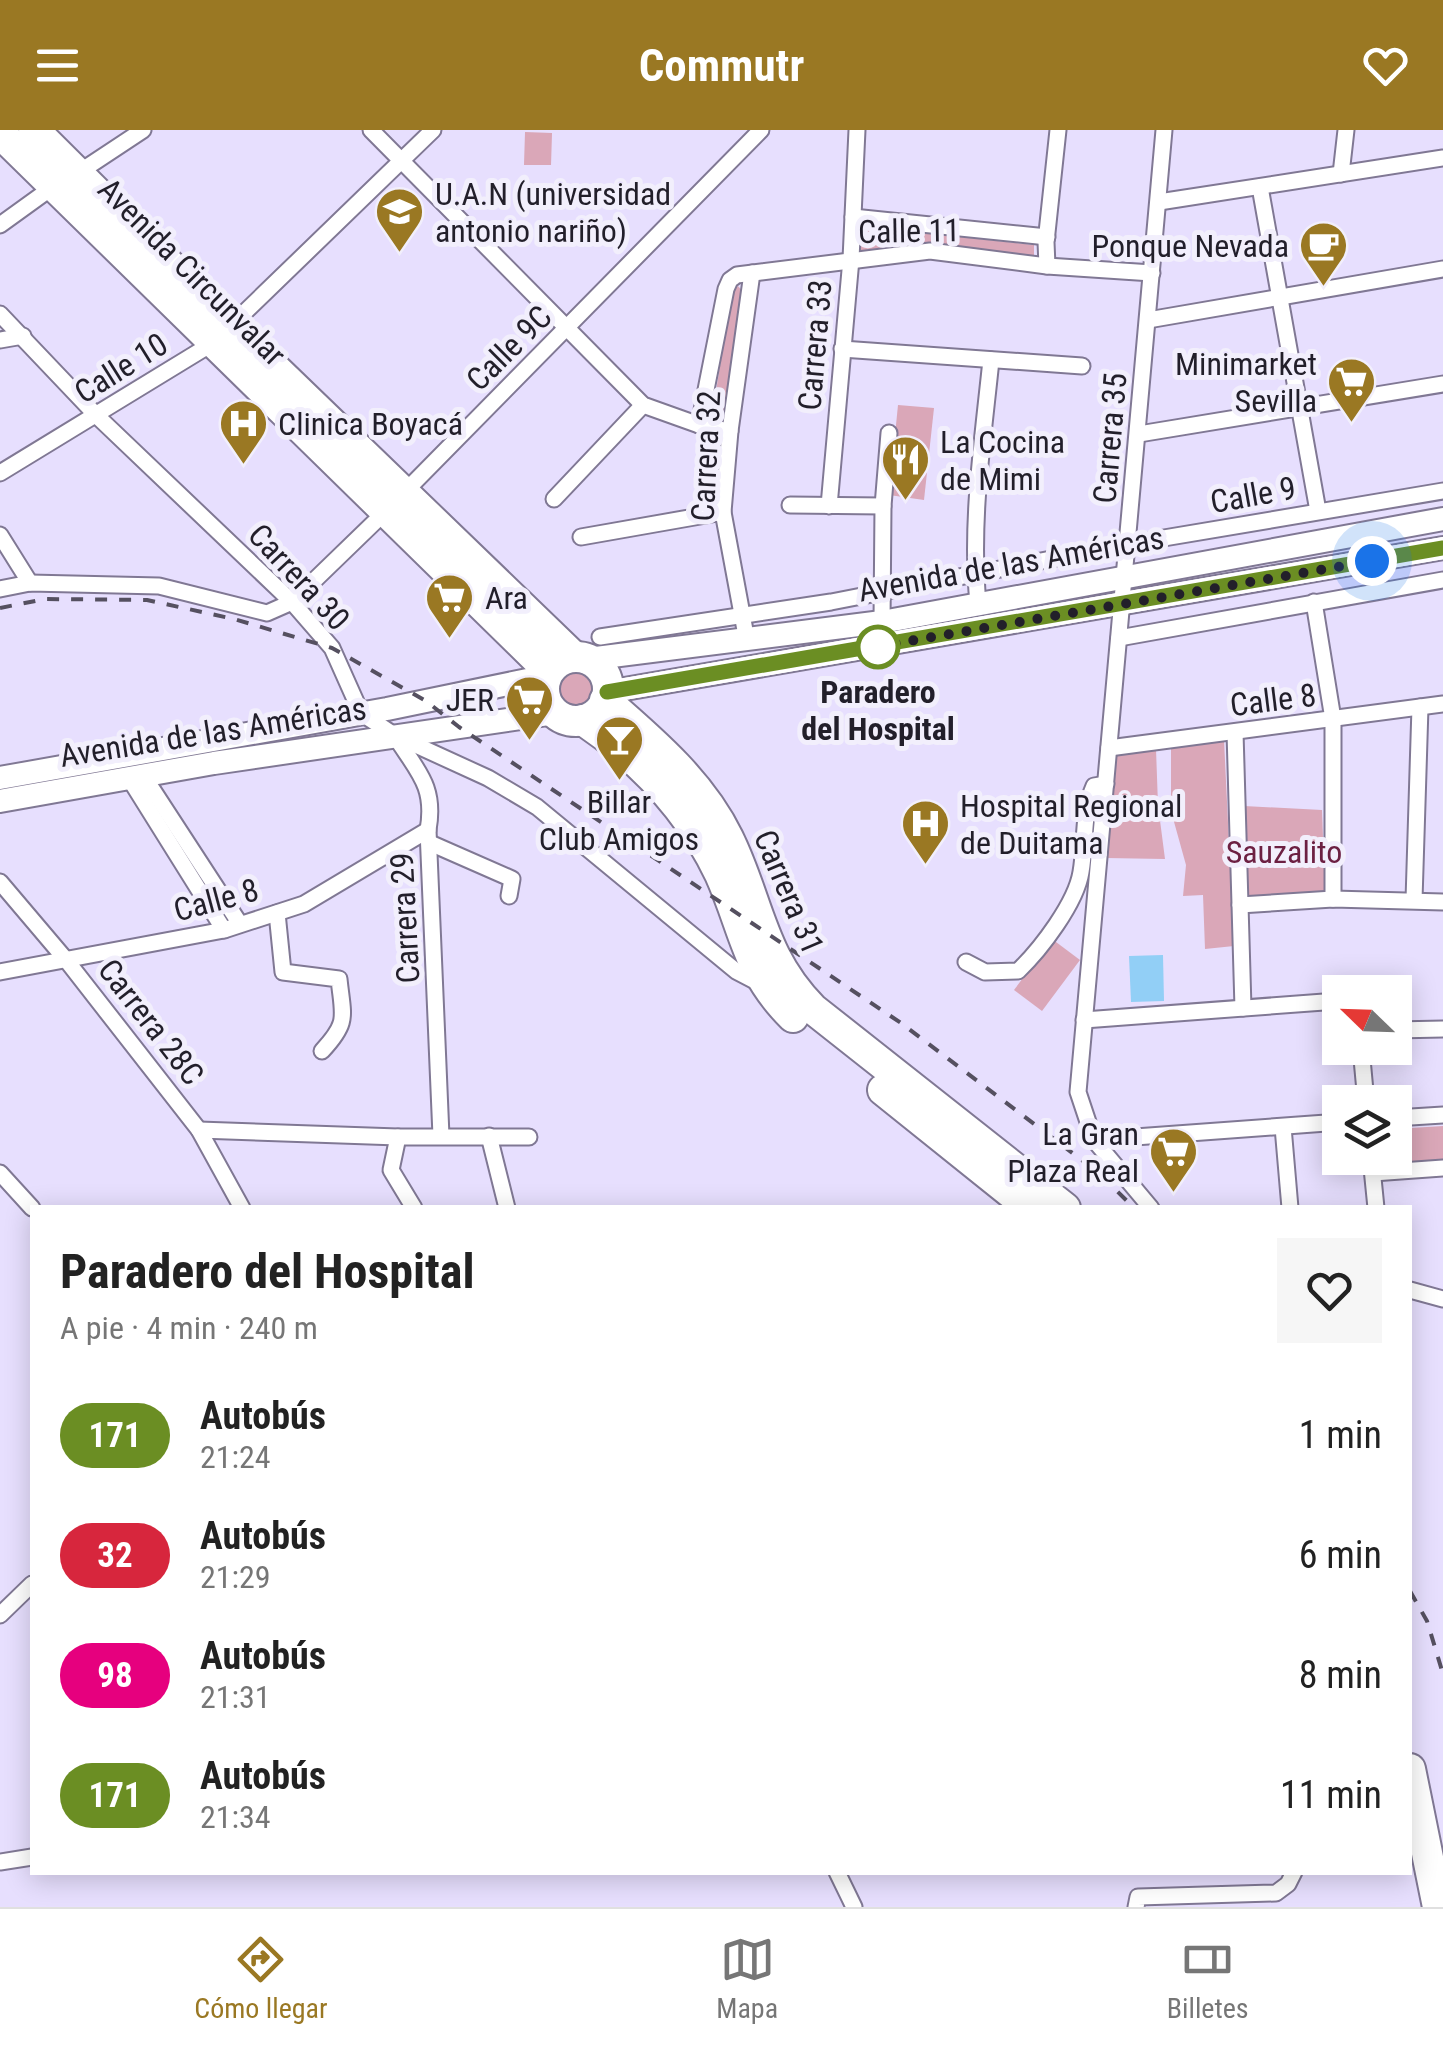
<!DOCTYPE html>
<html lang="es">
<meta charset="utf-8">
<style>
:root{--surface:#fff;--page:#f6f6f6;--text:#222;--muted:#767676;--line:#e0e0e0;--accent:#9a7823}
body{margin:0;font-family:"Roboto Condensed",sans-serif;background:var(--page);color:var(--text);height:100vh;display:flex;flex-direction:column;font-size:38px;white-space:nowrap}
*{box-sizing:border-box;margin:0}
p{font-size:32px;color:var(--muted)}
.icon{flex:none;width:55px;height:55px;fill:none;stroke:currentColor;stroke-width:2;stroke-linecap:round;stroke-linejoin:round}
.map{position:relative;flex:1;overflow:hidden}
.details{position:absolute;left:30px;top:1075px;width:1382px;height:670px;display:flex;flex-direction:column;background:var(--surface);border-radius:0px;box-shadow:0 5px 25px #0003}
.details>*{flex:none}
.badge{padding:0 20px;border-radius:32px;font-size:35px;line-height:65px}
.needle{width:65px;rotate:293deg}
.fabs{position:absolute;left:1322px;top:845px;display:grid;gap:20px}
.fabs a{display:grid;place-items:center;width:90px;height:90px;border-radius:0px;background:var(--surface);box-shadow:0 5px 25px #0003;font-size:50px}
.you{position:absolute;width:50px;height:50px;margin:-25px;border:8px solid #fff;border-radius:50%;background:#1a73e8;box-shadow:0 0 0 15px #1a73e833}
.map>.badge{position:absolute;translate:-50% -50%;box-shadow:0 0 0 5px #fff}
.round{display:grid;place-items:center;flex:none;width:105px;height:105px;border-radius:0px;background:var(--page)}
.head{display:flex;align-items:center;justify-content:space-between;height:170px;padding:0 30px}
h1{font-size:48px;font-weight:700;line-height:75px}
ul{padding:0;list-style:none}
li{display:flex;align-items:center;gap:30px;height:120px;padding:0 30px}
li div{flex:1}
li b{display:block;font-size:38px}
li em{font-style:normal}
li .badge{min-width:110px;font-weight:700;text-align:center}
header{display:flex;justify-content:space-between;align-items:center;height:130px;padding:0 30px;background:var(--accent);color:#fff;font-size:45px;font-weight:700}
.dock{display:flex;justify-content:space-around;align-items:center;height:140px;border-top:2px solid var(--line);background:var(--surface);font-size:28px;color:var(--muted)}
.dock a{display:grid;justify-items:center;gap:5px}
.dock .on{color:var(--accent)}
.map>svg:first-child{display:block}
.green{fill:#daa7b8}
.water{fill:#92cff6}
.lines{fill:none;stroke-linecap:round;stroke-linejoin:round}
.street-casing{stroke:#807894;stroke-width:19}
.secondary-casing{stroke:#807894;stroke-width:26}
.highway-casing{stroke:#807894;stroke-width:34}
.street{stroke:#fff;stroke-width:15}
.secondary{stroke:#fff;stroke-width:22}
.highway{stroke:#fff;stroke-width:30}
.rail{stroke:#555060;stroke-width:4;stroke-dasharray:12 12;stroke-linecap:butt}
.line-casing{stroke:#fff;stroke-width:22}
.line{stroke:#6b8e23;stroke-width:15}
.walk{stroke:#221f2a;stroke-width:10;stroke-dasharray:0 18}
.stop-dot{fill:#fff;stroke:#6b8e23;stroke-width:5}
.labels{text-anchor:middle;stroke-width:10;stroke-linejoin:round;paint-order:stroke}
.poi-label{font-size:32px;fill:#221f2a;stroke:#f2effc;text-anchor:start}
.street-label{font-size:32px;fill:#221f2a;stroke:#f2effc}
.stop-label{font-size:32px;font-weight:bold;fill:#221f2a;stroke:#f2effc}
.park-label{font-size:32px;fill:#6c2042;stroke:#f2effc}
</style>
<header><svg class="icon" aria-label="menu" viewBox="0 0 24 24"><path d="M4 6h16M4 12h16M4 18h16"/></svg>Commutr<svg class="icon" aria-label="heart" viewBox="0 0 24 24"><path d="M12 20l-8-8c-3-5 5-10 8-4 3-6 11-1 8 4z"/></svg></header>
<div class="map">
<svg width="1443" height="1777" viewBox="0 0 1443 1777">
<rect width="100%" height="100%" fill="#e7dffe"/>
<!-- green -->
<g class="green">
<path d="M525,2L552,3L551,35H524Z"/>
<path d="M862,96L1034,115V126L928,112L858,121Z"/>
<path d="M738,156L743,162L725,282L719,285L713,280L732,160Z"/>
<path d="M898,275L934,278L924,370L889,365Z"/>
<circle cx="576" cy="559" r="21"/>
<path d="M1224,610L1234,816L1205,819L1203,765L1183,766L1186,735L1171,681V618Z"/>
<path d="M1156,619L1158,675L1165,729L1106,728L1116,624Z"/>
<path d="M1244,676L1322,680L1325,763L1246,767Z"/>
<path d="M1052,809L1080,830L1042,881L1014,860Z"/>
<path d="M1443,996V1033L1377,1038L1376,1028H1395V999Z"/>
</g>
<!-- water -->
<path class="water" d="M1163,825L1164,871L1131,872L1129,826Z"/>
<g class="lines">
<defs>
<g id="street">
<path d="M371,0L643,275L699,295L730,301"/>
<path d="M78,43L143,0"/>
<path d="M1341,44L1346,0"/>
<path d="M1260,57L1318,381"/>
<path d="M1159,72L1443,28"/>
<path d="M853,87L1047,107"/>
<path d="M0,95L54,56"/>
<path d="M1047,136L1046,112L1058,0"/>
<path d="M0,184L97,286L292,472L332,518L361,583L394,605L488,648L537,677L736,841L759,853"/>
<path d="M1148,190L1443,139"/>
<path d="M0,210L23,206"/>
<path d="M842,219L1082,236"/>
<path d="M699,295L726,159L730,150L737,145L930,121L1047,136L1152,143"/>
<path d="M1139,304L1443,254"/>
<path d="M0,343L213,213L433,0"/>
<path d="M554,369L643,275"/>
<path d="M790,375L883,376"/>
<path d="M829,376L851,129L857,0"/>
<path d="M0,405L30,453"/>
<path d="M581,407L723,382"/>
<path d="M0,459L30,453L159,456L267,483L292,472L385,382L761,0"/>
<path d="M1314,472L1333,589V769"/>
<path d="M978,473C970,393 983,309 991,230"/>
<path d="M882,492L883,376L889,303"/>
<path d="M600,507L831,472L1128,414L1443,361"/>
<path d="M1119,508L1443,450"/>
<path d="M747,511L723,382L730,301L752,143"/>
<path d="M1235,602L1243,878"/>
<path d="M395,606C417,641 436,656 428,700L441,1006"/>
<path d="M1109,618L1443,574"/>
<path d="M143,645L240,794"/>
<path d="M129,648L224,800"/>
<path d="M430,713L512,749L509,766"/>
<path d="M0,752L67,831L199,1000L242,1078"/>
<path d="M1414,770L1420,577"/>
<path d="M1240,775L1333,769L1443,772"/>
<path d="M277,783L283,842L339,849C343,887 349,892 322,921"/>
<path d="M966,832L985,842L1018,841C1041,819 1076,773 1081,742C1086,714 1082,683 1094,656L1106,654"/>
<path d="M0,842L224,800L304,774L428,700"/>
<path d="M1084,890L1324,872"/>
<path d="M1395,900L1443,899"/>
<path d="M1361,918L1366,972"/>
<path d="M1395,988L1443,985"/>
<path d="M1283,997L1290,1078"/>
<path d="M199,1000L398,1007H529"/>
<path d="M489,1006L507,1078"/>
<path d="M398,1007L391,1040L414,1078"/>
<path d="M1094,1010L1340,992"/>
<path d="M1371,1028L1376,1078"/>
<path d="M0,1043L32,1078"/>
<path d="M1373,1043L1443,1038"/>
<path d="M1151,1078L1094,1010L1078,962L1164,0"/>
<path d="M1410,1160L1443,1169"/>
<path d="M0,1485L32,1454"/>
<path d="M0,1732L32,1727"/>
<path d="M837,1742L854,1777"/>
<path d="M1136,1777L1138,1767L1276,1763L1288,1754L1294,1742"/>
</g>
<g id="secondary">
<path d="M588,529L882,492L1443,389"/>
<path d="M607,562L1443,418"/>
<path d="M0,648L387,579L547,546"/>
<path d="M0,671L214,633L555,583"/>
</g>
<g id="highway">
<path d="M34,0L232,197L574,527"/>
<path d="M0,3L549,541"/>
<circle cx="576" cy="559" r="32"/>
<path d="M605,570C651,610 701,652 728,708C759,771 760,826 813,879L1065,1078"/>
<path d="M583,590C642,630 689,679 720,744C745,799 746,841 793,887"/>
<path d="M883,960L1030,1078"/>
<path d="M1410,1639L1438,1777"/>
</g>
</defs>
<!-- street casing -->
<use href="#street" class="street-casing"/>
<!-- secondary casing -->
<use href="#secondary" class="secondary-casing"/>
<!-- highway casing -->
<use href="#highway" class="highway-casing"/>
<!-- street -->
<use href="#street" class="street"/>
<!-- secondary -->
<use href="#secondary" class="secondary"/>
<!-- highway -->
<use href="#highway" class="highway"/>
<!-- rail -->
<g class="rail">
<path d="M0,478L45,469L147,470L234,489L332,518L426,571L459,597L901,893L1100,1044L1134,1078"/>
<path d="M1410,1461L1427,1491L1443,1544"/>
</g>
</g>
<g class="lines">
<defs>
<path id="line" d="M607,562L1443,418"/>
</defs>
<!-- line casing -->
<use href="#line" class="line-casing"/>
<!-- line -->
<use href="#line" class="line"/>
<!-- walk -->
<path class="walk" d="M878,517L869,518L1372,431"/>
</g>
<!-- icons -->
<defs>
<symbol id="university-pin" viewBox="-11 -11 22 30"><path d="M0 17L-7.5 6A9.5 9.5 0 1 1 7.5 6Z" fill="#9a7823" stroke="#f2effc"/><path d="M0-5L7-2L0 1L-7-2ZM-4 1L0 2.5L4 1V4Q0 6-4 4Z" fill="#fff"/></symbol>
<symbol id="cafe-pin" viewBox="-11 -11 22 30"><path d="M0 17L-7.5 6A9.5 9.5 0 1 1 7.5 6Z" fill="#9a7823" stroke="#f2effc"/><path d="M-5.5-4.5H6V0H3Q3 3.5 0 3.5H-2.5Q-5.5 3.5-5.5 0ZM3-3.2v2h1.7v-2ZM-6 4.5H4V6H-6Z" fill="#fff"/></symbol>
<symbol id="supermarket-pin" viewBox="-11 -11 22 30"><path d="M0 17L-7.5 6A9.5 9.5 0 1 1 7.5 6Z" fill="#9a7823" stroke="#f2effc"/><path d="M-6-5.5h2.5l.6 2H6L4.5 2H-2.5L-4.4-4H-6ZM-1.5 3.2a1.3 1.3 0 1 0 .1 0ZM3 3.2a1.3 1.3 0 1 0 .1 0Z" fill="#fff"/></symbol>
<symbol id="hospital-pin" viewBox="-11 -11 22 30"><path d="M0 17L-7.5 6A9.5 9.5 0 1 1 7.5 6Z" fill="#9a7823" stroke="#f2effc"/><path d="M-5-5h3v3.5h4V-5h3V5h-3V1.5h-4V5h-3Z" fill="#fff"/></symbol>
<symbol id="restaurant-pin" viewBox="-11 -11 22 30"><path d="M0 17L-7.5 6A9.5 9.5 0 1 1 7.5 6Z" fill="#9a7823" stroke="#f2effc"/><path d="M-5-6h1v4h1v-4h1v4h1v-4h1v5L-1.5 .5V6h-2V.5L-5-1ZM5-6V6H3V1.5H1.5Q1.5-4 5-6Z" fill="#fff"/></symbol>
<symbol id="bar-pin" viewBox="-11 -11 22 30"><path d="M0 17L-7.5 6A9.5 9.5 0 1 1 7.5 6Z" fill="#9a7823" stroke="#f2effc"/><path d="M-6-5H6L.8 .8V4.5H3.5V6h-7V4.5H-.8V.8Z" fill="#fff"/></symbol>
</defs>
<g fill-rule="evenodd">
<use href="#university-pin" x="372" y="54" width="55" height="75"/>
<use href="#cafe-pin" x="1296" y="88" width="55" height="75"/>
<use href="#supermarket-pin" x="1324" y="224" width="55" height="75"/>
<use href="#hospital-pin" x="216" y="266" width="55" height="75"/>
<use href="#restaurant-pin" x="878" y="302" width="55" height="75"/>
<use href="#supermarket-pin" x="422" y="440" width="55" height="75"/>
<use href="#supermarket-pin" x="502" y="542" width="55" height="75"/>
<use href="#bar-pin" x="592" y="582" width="55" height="75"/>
<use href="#hospital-pin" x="898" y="666" width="55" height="75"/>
<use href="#supermarket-pin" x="1146" y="994" width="55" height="75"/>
</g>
<!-- markers -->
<circle class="stop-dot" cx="878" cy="517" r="20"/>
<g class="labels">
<!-- poi labels -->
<g class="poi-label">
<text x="435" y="75">U.A.N (universidad<tspan x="435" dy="37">antonio nariño)</tspan></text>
<text x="1289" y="127" text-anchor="end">Ponque Nevada</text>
<text x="1317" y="245" text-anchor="end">Minimarket<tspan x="1317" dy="37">Sevilla</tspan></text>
<text x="278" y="305">Clinica Boyacá</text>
<text x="940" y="323">La Cocina<tspan x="940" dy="37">de Mimi</tspan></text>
<text x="485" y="479">Ara</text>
<text x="494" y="581" text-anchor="end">JER</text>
<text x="619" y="683" text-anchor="middle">Billar<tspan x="619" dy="37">Club Amigos</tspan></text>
<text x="960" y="687">Hospital Regional<tspan x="960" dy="37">de Duitama</tspan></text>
<text x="1139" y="1015" text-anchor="end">La Gran<tspan x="1139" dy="37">Plaza Real</tspan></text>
</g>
<!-- street labels -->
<g class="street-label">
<text transform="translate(909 101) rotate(-1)" y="11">Calle 11</text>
<text transform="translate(192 142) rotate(45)" y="11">Avenida Circunvalar</text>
<text transform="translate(815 215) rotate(-85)" y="11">Carrera 33</text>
<text transform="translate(509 218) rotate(-45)" y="11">Calle 9C</text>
<text transform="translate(121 238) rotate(-32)" y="11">Calle 10</text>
<text transform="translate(1110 308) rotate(-85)" y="11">Carrera 35</text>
<text transform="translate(706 326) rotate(-87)" y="11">Carrera 32</text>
<text transform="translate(1253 365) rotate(-10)" y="11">Calle 9</text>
<text transform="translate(1011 434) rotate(-10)" y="11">Avenida de las Américas</text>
<text transform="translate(299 447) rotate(47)" y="11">Carrera 30</text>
<text transform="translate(1273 570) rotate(-7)" y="11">Calle 8</text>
<text transform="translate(213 602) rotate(-9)" y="11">Avenida de las Américas</text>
<text transform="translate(789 762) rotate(67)" y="11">Carrera 31</text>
<text transform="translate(216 770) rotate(-15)" y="11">Calle 8</text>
<text transform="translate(405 788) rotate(-93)" y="11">Carrera 29</text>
<text transform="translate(151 892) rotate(52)" y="11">Carrera 28C</text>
</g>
<!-- stop labels -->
<g class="stop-label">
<text x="878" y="573">Paradero<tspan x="878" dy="37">del Hospital</tspan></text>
</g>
<!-- park labels -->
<g class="park-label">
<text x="1284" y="733">Sauzalito</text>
</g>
</g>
</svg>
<div class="fabs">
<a><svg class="needle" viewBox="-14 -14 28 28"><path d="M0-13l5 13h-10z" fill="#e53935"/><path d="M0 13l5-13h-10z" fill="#767676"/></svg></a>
<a><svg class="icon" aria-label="layers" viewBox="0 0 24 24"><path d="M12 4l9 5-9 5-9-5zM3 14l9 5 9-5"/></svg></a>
</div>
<div class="you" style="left:1372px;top:431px"></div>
<section class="details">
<div class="head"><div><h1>Paradero del Hospital</h1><p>A pie · 4 min · 240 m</p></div><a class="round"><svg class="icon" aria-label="heart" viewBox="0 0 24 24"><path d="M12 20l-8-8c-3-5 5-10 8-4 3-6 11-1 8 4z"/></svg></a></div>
<ul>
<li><span class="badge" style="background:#6b8e23;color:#fff">171</span><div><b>Autobús</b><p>21:24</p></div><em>1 min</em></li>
<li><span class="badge" style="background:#d7263d;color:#fff">32</span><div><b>Autobús</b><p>21:29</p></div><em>6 min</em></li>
<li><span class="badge" style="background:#e6007e;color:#fff">98</span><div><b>Autobús</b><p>21:31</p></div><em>8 min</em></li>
<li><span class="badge" style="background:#6b8e23;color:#fff">171</span><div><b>Autobús</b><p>21:34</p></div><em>11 min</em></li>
</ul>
</section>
</div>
<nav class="dock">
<a class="on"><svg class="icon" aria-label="directions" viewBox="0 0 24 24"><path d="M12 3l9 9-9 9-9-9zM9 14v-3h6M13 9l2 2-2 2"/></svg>Cómo llegar</a>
<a><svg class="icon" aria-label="map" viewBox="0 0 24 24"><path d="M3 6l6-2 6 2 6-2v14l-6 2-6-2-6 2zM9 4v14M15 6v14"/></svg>Mapa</a>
<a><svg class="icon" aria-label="tickets" viewBox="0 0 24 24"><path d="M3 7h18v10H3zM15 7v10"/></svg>Billetes</a>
</nav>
